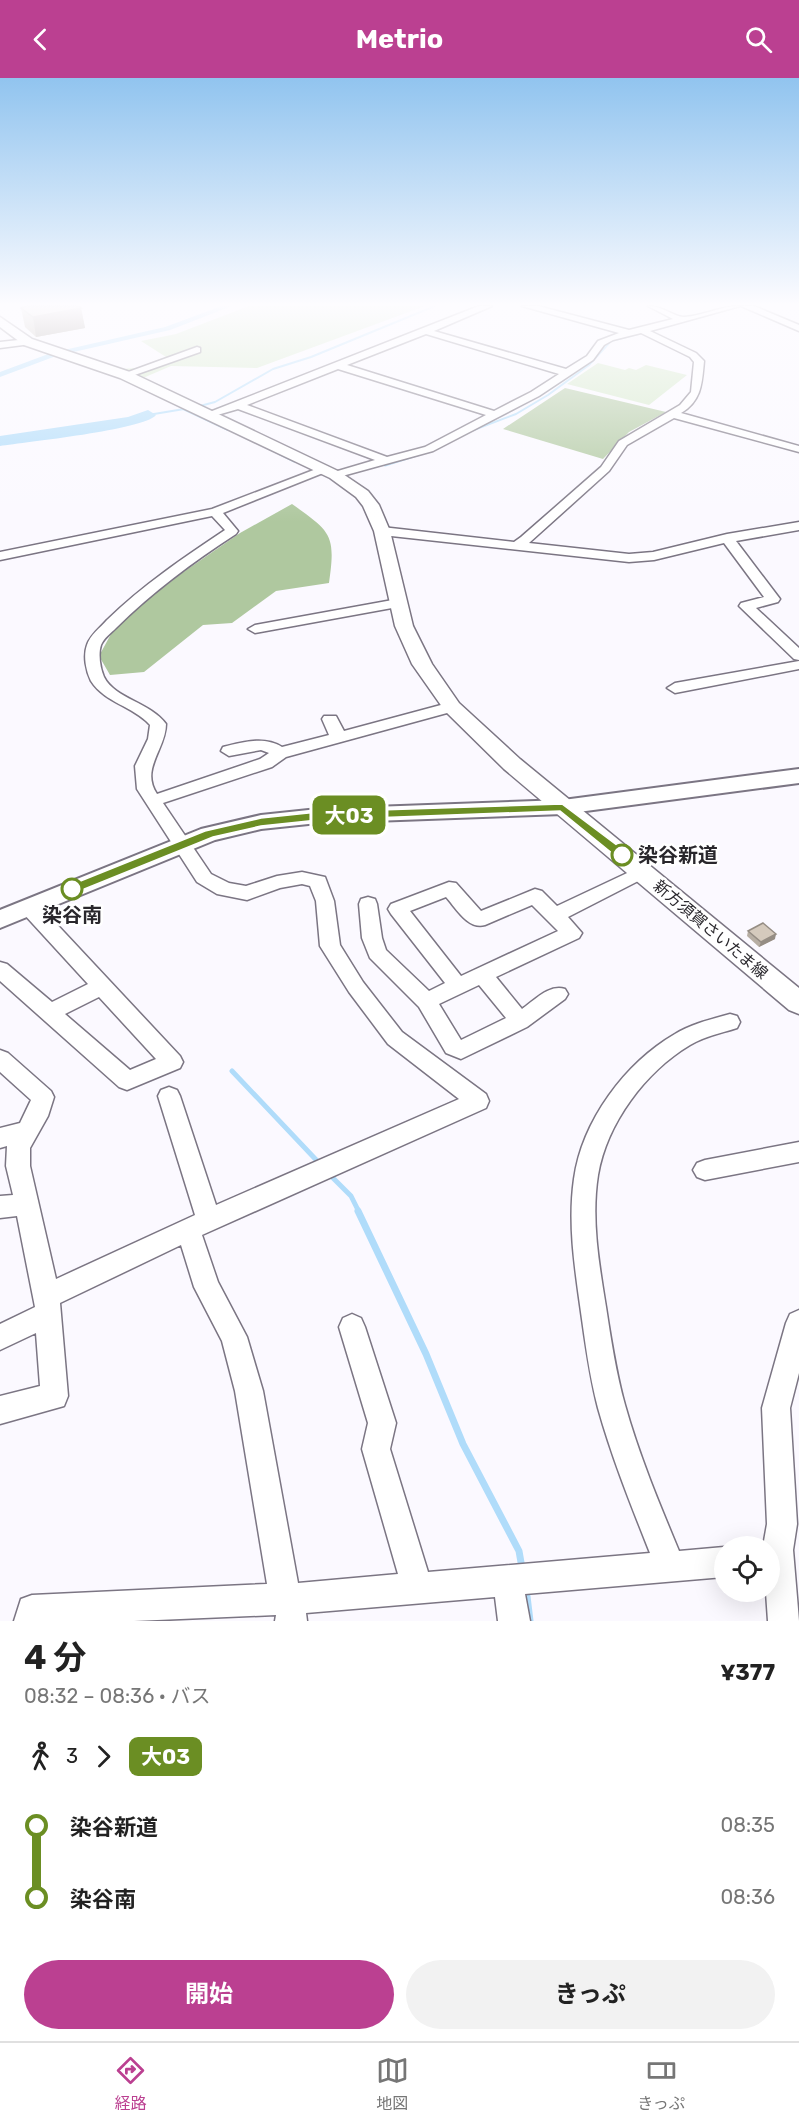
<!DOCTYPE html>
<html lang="ja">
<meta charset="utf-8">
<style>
:root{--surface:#fff;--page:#f2f2f2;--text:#222;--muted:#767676;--line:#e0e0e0;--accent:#bb4091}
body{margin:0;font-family:Rubik,"Noto Sans JP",sans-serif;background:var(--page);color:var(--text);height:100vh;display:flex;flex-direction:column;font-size:22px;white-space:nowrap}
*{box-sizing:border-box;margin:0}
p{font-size:20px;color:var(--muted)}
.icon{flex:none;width:33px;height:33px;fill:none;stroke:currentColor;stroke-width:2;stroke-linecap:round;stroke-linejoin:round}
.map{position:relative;height:1543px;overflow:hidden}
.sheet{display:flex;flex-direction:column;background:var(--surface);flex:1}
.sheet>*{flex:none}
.badge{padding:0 12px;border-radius:9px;font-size:21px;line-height:39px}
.controls{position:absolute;left:714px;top:1458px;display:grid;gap:12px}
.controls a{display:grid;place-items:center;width:66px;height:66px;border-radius:50%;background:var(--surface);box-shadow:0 6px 24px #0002;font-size:30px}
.map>.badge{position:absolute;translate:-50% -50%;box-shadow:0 0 0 3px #fff}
.legs{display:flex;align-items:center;gap:9px;height:66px;padding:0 24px;font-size:20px}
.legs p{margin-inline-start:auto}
.summary{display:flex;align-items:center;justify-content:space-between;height:102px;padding:0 24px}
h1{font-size:33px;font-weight:700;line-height:45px}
.action{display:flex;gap:12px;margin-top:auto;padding:12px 24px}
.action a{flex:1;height:69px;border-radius:36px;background:var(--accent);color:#fff;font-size:24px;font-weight:700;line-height:69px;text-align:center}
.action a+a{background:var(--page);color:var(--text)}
ul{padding:0 24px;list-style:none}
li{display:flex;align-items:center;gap:21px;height:72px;font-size:22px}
li i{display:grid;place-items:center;width:9px;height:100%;margin:0 8px;background:currentColor}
li i::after{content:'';width:15px;height:15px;margin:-8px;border:4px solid;border-radius:50%;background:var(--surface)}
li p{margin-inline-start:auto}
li:first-child i{background:linear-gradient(#0000 50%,currentColor 0)}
li:last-child i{background:linear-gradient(currentColor 50%,#0000 0)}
header{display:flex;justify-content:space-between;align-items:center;height:78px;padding:0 24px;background:var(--accent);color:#fff;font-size:27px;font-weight:700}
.menu{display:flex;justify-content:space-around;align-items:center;height:84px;border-top:2px solid var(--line);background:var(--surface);font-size:16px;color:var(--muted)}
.menu a{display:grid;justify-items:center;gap:3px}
.menu .current{color:var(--accent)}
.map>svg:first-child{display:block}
.green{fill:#d3e8c7}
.forest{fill:#afc89f}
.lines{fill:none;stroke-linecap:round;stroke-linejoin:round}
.stream-far3{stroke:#b0dcfa;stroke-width:2}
.stream-far2{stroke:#b0dcfa;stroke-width:3}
.stream-far1{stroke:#b0dcfa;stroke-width:5}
.stream{stroke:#b0dcfa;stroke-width:7}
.canal{fill:#b0dcfa;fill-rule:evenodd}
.river{fill:#b0dcfa;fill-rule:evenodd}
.minor-casing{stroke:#7b7583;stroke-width:3}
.tertiary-casing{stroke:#7b7583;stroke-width:4}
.secondary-casing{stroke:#7b7583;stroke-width:3}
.minor{fill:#fff;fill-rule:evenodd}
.tertiary{fill:#fff;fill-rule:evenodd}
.secondary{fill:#fff;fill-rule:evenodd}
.wall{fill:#b7aea3}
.shaded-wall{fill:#958d84}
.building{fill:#d5cabd;stroke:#958d84;stroke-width:1.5}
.line-1{fill:#6b8e23;stroke:#fff;stroke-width:1.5}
.stop-1-dot{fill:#fff;stroke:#6b8e23;stroke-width:3}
.labels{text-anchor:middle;stroke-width:5;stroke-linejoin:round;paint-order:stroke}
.far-street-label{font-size:16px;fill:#29272c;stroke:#fff}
.stop-label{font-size:20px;font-weight:bold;fill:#29272c;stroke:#fff;text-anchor:start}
</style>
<header><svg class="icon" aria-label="back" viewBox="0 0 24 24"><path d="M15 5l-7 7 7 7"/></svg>Metrio<svg class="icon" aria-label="search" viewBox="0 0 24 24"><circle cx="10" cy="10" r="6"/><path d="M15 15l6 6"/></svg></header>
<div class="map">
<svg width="799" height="1543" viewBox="0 0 799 1543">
<rect width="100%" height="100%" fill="#fbf9ff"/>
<!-- green -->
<g class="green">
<path d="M249,228H425L257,290L171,288L143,300L121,291L136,290L166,279L141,263L176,256Z"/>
<path d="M598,285L625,292L629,290L636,292L646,287L687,297L649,327L567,306Z"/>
</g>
<!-- forest -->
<g class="forest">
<path d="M565,310L666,334L629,354L603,381L503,351Z"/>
<path d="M292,426C331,454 336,456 329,505L276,513L232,545L203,547L144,594L110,597L99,578L117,545L182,495L240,455Z"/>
</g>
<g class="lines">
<!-- stream-far3 -->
<g class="stream-far3">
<path d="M654,252L741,228"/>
<path d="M196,329L215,324L273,291L311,279L435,228"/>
<path d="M183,331L228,352"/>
<path d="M148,337L184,331"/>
<path d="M471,353L516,336L548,317L589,287L611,263L646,254"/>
<path d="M263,368L284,378"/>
<path d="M415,378L425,375"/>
</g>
<!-- stream-far2 -->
<g class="stream-far2">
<path d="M280,376L294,383"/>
<path d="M385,387L420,376"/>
</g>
<!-- stream-far1 -->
<g class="stream-far1">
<path d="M232,993L321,1087"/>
<path d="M329,1096L351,1118L359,1134"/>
</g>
<!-- stream -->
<g class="stream">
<path d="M358,1133L426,1276L463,1366L519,1473L522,1490"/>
<path d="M526,1510L530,1543"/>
</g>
<!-- canal -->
<path class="canal" d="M222,228H232L170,252L56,278L0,299V294L51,275L165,249Z"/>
<!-- river -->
<path class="river" d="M148,332L156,337C144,352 25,364 0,368V358L128,339Z"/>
<defs>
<g id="minor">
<path d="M479,228H492L434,253L566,291L587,278L598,263L619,255L522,228H538L629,252L673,241L648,228C663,228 674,239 684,239C703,238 720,228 740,228L650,253L696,275L704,283C702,304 702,323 681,335L799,368V374L674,340L627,367L609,393L529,465L629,476L653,474L727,456L799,444V452L736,463L780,521L778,524L756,530L799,570V582L794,581L739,528L741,525L764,519L724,465L654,482L629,484L382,457L376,453L382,449L514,464L521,459L601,389L619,363L680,327L691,314L694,284L690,279L641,255L613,262L604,267L593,282L539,318L433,373L335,400L331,399V395L375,382L238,331L207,340L202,337ZM426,256L559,296L531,314L494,333L347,287ZM338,291L486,337L425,369L387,379L247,327Z"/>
<path d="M741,228H754L799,247V253Z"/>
<path d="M28,261L31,262V266L0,270V264Z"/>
<path d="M197,269L200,270V274L129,299L120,297Z"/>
<path d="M324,388L328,389V393L223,435L238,453L236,456C193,484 153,513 116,550C111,555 104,560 101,567C98,576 100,590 104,599C115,621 150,624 166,646C166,671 140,691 157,716L260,681L269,675L261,672L229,678L221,673L223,669C244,664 264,658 282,669L329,657L322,641L324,638H336L344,653L452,624L460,629L458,632L286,679L272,689L163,725L211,796L229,805L246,808L277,798L302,794L325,799L334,823L340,867L363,904L402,954L486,1016L489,1023L486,1030L202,1157L218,1204L247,1259L263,1313L298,1505L398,1496L362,1371L368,1345L339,1249L343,1240L352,1236L361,1240L365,1249L396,1345L390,1371L428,1494L650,1475C631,1427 612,1380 598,1330C589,1296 585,1262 580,1227C574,1185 568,1143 574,1101C582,1043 625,985 675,956C691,946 712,941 730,936L737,938L740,944L737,950C722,955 705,958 690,967C645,994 607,1045 598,1097C591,1141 599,1186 606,1229C611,1262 616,1295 625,1327C639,1377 659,1425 679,1473L724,1469V1499L525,1516L530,1543H498L495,1519L306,1535L307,1543H275L276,1537L134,1543H14L21,1521L32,1517L267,1506L235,1313L222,1263L194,1209L181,1167L60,1225L68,1318L64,1328L0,1346V1318L40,1308L36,1255L0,1272V1246L35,1229L17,1138L0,1140V1118L13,1117L6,1088L7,1068L0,1070V1050L20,1045L31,1022L0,994V972L8,975L51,1013L54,1019L48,1038L30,1070V1088L56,1201L195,1137L158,1018L161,1012L169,1009L177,1012L180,1018L216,1127L459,1021L388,966L349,914L320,868L316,823L310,808L302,806L280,810L247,822L217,816L197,804L137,711L135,688L148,661L150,647C133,628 105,625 91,603C86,593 83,578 87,567C90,557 100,550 107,542C143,507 183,480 225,452L212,438L0,482V474L212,431Z"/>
<path d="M398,521L403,522L405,525L403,528L255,555L248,551L255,547Z"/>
<path d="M799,583V591L675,615L667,610L675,605Z"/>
<path d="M642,788L648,790L651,794L648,798L568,839L582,855L579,860L496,899L522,931C535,922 549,906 565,911L568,916L565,921L527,949L461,981L446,975L419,929L370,880L362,860L359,826L361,821L368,819L375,821L377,826L382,860L386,872L429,913L445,905L391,836L388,831L391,826L449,804L456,805L481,833L535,811L542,813L557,828ZM446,819C456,830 468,852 485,847L532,827L558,853L461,898L410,833ZM479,907L506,940L461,962L439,926Z"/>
<path d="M29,822L36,824L180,978L183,984L180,990L127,1012L119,1009L0,903V884L7,886L52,924L88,906L22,834L20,829L22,824ZM99,919L156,981L130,992L65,936Z"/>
<path d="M799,1064V1084L705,1102L697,1099L693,1092L697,1085L705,1082Z"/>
<path d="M799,1232V1295L790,1330L797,1446L793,1472L799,1543H768L766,1514H770V1468H759L764,1463L767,1446L762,1330L786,1245L790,1236Z"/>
</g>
<path id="tertiary" d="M799,691V705L563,736L318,745L261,751L215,762L0,850V832L201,751L261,737L318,731L563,722Z"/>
<path id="secondary" d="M0,239L32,261L130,294L340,394L368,413L379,427L390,453L413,548L432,586L459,625L520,681L799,910V936L789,932L504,691L445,633L412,586L395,548L374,453L363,428L356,419L330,400L120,300L24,267L0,249Z"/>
</defs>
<!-- minor casing -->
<use href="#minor" class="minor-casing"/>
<!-- tertiary casing -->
<use href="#tertiary" class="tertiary-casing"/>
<!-- secondary casing -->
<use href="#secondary" class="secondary-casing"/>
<!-- minor -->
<use href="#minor" class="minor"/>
<!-- tertiary -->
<use href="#tertiary" class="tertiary"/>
<!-- secondary -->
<use href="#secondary" class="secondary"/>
</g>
<!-- wall -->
<g class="wall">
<path d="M21,230H81L85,250L36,259L25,249Z"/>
<path d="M748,853L775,861L759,869L747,858Z"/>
</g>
<!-- shaded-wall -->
<g class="shaded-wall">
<path d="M81,230L85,250L36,259L33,239Z"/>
<path d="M776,856L775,861L759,869L761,864Z"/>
</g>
<!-- building -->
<g class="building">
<path d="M27,228H79L81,230L33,239L21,230Z"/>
<path d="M763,845L776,856L761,864L748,853Z"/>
</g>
<!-- sky -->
<linearGradient id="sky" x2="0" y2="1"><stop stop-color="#91c4ef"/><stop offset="0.51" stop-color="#fdfcff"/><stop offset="1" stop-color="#fdfcff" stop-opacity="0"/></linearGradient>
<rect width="799" height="444" fill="url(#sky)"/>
<!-- line-1 -->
<path class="line-1" d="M562,726L626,774V780H618L560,733L318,742L261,748L213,759L77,814H68L66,811L68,808L205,753L261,740L318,734Z"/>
<!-- markers -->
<g class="stop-1-dot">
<circle cx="622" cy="777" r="10"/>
<circle cx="72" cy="811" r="10"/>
</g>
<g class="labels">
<!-- far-street labels -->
<g class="far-street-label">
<text transform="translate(711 851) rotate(40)" y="6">新方須賀さいたま線</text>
</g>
<!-- stop labels -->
<g class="stop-label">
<text x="638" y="784">染谷新道</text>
<text x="72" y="844" text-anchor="middle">染谷南</text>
</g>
</g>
</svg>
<div class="controls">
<a><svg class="icon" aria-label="locate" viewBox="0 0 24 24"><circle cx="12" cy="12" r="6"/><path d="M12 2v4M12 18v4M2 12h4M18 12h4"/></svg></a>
</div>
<b class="badge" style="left:349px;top:737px;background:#6b8e23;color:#fff">大03</b>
</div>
<section class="sheet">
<div class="summary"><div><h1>4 分</h1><p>08:32 – 08:36 · バス</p></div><b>¥377</b></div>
<div class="legs"><svg class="icon" aria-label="walk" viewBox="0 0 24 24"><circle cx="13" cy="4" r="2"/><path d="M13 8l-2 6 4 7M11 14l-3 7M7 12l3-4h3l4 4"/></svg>3<svg class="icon" aria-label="forward" viewBox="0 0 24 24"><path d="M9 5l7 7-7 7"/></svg><b class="badge" style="background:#6b8e23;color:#fff">大03</b></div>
<ul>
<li><i style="color:#6b8e23"></i><b>染谷新道</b><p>08:35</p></li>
<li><i style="color:#6b8e23"></i><b>染谷南</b><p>08:36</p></li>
</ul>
<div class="action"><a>開始</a><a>きっぷ</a></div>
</section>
<nav class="menu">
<a class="current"><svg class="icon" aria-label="directions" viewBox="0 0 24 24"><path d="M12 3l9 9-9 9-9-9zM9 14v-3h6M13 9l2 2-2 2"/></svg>経路</a>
<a><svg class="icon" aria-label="map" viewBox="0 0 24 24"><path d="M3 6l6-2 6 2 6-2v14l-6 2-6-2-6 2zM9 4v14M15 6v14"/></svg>地図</a>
<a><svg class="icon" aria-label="tickets" viewBox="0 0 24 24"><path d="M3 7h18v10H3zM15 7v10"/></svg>きっぷ</a>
</nav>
